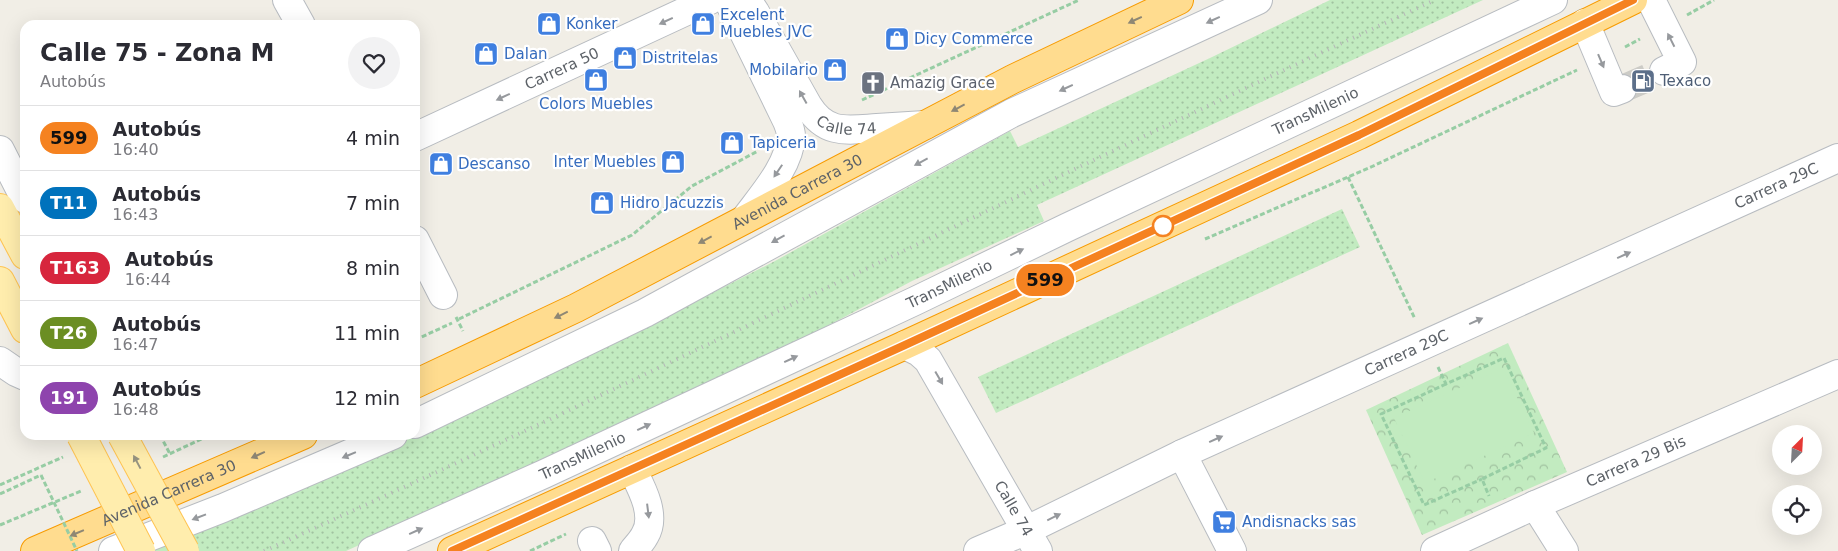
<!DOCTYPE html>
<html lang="es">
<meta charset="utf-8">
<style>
:root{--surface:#fff;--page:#f2f2f3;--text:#2b2b33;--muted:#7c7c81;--line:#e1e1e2}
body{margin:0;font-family:"DejaVu Sans",sans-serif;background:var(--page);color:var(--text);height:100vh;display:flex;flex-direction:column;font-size:19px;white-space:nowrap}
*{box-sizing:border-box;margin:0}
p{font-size:16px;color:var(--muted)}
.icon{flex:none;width:28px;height:28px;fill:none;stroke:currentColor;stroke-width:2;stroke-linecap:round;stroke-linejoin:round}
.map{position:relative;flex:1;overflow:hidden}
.sheet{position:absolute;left:20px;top:20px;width:400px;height:420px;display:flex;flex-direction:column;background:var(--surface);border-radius:15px;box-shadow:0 5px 20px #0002}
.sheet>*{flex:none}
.badge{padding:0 10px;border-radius:16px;font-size:18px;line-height:32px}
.needle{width:32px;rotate:24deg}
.tools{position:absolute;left:1772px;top:425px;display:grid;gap:10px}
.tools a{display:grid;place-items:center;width:50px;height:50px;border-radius:50%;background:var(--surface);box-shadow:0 5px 20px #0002;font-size:25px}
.map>.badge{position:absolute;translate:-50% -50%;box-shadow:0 0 0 2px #fff}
.round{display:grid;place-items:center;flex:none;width:52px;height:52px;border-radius:26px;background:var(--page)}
.headline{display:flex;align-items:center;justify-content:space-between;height:85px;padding:0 20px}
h1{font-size:24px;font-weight:700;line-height:38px}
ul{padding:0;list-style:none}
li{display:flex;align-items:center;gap:15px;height:65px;padding:0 20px;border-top:1px solid var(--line)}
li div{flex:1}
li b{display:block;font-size:19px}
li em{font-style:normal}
li .badge{min-width:55px;font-weight:700;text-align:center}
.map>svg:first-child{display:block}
.grass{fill:url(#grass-dots)}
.park{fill:url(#park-crowns)}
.pitch{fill:#c2ebc0}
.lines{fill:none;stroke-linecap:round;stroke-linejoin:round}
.minor-tunnel{stroke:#cccbc6;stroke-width:28;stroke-dasharray:28 14;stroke-linecap:butt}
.minor-casing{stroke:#b8bcc1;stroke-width:30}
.major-casing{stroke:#ffc451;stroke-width:30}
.highway-casing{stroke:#f79b00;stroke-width:30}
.path{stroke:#97cda4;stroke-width:3;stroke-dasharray:5 2.5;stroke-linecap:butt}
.minor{stroke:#fff;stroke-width:28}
.major{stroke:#ffedad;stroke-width:28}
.highway{stroke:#ffdc8f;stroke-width:28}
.rail{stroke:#b5b6b7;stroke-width:4;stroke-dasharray:1 6;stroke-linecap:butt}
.major-bridge-casing{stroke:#ffc451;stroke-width:30;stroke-linecap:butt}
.path-bridge{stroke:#97cda4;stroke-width:3;stroke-dasharray:5 2.5;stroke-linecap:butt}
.major-bridge{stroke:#ffedad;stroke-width:28}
.oneway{fill:#8e8774}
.oneway2{fill:#96999d}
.oneway3{fill:#969380}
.line-casing{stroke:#fff;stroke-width:11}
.line{stroke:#f58220;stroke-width:8}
.stop-dot{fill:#fff;stroke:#f58220;stroke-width:2.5}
.labels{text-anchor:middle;stroke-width:4.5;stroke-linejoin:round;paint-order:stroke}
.shop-label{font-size:15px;fill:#366cbe;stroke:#fff;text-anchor:start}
.street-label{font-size:15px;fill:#5d6268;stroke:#fff}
.service-label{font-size:15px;fill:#4e5e75;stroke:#fff;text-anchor:start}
.worship-label{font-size:15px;fill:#5b616d;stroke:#fff;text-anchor:start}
</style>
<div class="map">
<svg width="1838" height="551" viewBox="0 0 1838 551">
<defs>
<pattern id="grass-dots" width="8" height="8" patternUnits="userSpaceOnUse" patternTransform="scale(1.25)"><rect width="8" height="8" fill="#c2ebc0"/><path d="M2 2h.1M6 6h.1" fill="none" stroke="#a1c2a0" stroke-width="1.8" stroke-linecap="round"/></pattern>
<pattern id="park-crowns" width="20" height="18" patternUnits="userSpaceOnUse" patternTransform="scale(1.25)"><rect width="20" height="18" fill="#c2ebc0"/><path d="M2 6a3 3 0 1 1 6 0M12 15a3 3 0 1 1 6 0" fill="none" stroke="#a1c2a0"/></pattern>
</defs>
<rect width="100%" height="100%" fill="#f1eee6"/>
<!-- grass -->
<g class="grass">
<path d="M1330,0H1483L1037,205L1044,221L912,281L739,373L346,551H145L277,497L581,360L775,261L1010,131L1018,147L1210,58Z"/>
<path d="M1342,209L1360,247L996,413L978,377Z"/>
</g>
<!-- park -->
<path class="park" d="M1508,343L1567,472L1422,535L1366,410Z"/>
<!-- pitch -->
<path class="pitch" d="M1503,368L1534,433L1425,483L1394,418Z"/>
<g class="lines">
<!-- minor-tunnel -->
<path class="minor-tunnel" d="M1622,89L1664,71"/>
<defs>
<g id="minor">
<path d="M287,0L301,25"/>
<path d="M728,0L787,121C789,126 791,131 791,136C790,165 762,196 745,219"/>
<path id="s1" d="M747,0L755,12L808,106C826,135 847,130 877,128C893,127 909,126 925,125"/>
<path d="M1651,0L1682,62L1664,71"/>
<path d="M1585,23L1614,92L1622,89"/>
<path id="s2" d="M415,137L710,0"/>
<path d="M0,150L25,199"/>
<path d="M415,240L443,295"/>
<path id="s3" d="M905,345L919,352L928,360L1038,551"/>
<path d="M0,361L16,372L25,376"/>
<path d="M415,424L645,313L1012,113L1258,0"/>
<path d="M1182,454L1232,551"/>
<path d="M632,469C641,487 657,515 645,535C642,541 637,546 633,551"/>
<path d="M1535,505L1564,551"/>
<path d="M592,541L597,551"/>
<path d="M113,551L223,508L393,435"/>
<path id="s4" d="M372,551L544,474L915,301L1068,227L1553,0"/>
<path id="s5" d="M978,551L1027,530L1182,454L1838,158"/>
<path id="s6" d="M1435,551L1535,505L1838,374"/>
</g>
<g id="major">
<path d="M0,208L25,255"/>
<path d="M0,281L25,329"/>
</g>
<g id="highway">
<path id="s7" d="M415,384L576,308L1013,79L1179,0"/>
<path id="s8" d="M35,551L303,435"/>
<path d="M452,551L905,345L1359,135L1633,0"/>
</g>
</defs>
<!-- minor casing -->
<use href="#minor" class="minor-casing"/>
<!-- major casing -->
<use href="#major" class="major-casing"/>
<!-- highway casing -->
<use href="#highway" class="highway-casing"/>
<!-- path -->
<g class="path">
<path d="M1687,15L1714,0"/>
<path d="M1625,47L1640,39"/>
<path d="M862,100L1079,0"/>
<path d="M1348,177L1415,319"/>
<path d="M1205,239L1371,167L1577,70"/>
<path d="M456,317L463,331"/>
<path d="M459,319L632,235L692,186L758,151"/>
<path d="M415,340L452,323"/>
<path d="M1438,367L1446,384L1504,358L1546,448L1482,479L1489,496"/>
<path d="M1446,384L1381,414L1424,505L1482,479"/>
<path d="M160,435L170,454"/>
<path d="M163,457L210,435"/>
<path d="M0,485L63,457"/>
<path d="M0,494L41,475"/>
<path d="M0,525L81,491"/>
<path d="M530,551L566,534"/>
</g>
<!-- minor -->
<use href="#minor" class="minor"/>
<!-- major -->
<use href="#major" class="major"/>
<!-- highway -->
<use href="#highway" class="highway"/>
<!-- rail -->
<path class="rail" d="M264,551C657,374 1043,180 1435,0"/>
<defs>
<g id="major-bridge">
<path d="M81,435L141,551"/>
<path d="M122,435L185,551"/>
</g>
</defs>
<!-- major-bridge casing -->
<use href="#major-bridge" class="major-bridge-casing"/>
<!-- path-bridge -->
<path class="path-bridge" d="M41,475L77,551"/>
<!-- major-bridge -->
<use href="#major-bridge" class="major-bridge"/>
</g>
<!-- one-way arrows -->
<defs><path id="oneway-solid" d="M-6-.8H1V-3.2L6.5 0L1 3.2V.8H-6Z" transform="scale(1.25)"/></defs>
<g class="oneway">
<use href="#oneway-solid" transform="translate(1135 20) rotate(155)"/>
<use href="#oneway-solid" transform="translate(958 108) rotate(152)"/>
<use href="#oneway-solid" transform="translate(705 240) rotate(152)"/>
<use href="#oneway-solid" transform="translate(561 315) rotate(154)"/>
<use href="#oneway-solid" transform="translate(258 455) rotate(156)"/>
<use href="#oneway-solid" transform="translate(77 533) rotate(157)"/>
</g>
<g class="oneway2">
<use href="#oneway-solid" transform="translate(1213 20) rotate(155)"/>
<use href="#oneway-solid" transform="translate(666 21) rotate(155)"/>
<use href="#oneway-solid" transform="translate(1671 40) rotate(-117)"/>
<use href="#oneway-solid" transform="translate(1601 61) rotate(67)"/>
<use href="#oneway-solid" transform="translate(1066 88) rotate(155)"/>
<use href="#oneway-solid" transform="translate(503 97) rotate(155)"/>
<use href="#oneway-solid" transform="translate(803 97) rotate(-119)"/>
<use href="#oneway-solid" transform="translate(921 162) rotate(152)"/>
<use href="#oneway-solid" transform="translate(778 171) rotate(124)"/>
<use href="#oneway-solid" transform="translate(778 239) rotate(151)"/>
<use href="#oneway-solid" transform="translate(1017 252) rotate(-26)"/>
<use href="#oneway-solid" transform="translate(1624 255) rotate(-24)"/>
<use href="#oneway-solid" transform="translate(1476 321) rotate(-24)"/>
<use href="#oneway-solid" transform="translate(791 359) rotate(-25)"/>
<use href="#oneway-solid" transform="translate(939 378) rotate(60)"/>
<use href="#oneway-solid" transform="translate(644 427) rotate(-25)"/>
<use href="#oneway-solid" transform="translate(1216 439) rotate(-24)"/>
<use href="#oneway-solid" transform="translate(349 455) rotate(157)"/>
<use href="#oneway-solid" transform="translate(648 511) rotate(83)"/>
<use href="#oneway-solid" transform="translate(199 517) rotate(159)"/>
<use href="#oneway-solid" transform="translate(1054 517) rotate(-26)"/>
<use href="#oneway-solid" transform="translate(416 531) rotate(-24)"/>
</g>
<use class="oneway3" href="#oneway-solid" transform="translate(137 462) rotate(-118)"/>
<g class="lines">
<defs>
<path id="line" d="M452,551L905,345L1359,135L1633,0"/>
</defs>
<!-- line casing -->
<use href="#line" class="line-casing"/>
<!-- line -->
<use href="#line" class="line"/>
</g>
<!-- icons -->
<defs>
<symbol id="shop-square" viewBox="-11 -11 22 22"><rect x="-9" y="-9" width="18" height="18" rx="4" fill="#3f7fe0" stroke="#fff"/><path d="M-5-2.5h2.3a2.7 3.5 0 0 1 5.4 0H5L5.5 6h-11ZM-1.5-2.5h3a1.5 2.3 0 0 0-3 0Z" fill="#fff"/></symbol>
<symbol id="fuel-square" viewBox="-11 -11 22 22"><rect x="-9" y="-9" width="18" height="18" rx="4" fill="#5c6f8a" stroke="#fff"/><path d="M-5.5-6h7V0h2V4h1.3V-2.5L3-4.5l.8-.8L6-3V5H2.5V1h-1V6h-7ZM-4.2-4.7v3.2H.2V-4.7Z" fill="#fff"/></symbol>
<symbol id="church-square" viewBox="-11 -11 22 22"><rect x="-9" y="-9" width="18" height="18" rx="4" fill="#6b7280" stroke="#fff"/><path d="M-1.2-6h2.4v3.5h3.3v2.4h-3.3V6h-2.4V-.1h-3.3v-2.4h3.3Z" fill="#fff"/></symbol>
<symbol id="supermarket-square" viewBox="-11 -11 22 22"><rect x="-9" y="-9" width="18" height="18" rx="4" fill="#3f7fe0" stroke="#fff"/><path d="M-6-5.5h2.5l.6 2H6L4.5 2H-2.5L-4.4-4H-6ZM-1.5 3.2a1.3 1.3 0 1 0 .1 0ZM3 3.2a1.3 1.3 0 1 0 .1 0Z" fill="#fff"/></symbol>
</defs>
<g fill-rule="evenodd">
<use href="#shop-square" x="535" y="10" width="28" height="28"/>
<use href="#shop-square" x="689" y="10" width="28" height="28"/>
<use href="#shop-square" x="883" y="25" width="28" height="28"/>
<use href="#shop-square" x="472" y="40" width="28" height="28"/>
<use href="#shop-square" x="611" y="44" width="28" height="28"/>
<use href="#shop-square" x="821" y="56" width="28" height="28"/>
<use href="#shop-square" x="582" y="66" width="28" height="28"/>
<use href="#fuel-square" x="1629" y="67" width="28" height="28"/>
<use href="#church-square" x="859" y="69" width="28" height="28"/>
<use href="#shop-square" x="718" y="129" width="28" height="28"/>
<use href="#shop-square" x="659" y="148" width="28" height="28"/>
<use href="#shop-square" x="427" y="150" width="28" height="28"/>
<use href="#shop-square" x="588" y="189" width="28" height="28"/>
<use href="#supermarket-square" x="1210" y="508" width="28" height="28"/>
</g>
<!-- markers -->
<circle class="stop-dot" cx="1163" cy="226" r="10"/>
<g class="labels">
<!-- shop labels -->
<g class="shop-label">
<text x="720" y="20">Excelent<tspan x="720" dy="17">Muebles JVC</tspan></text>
<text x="566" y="29">Konker</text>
<text x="914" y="44">Dicy Commerce</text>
<text x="504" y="59">Dalan</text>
<text x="642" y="63">Distritelas</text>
<text x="818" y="75" text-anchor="end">Mobilario</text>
<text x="596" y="109" text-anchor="middle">Colors Muebles</text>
<text x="750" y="148">Tapiceria</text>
<text x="656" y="167" text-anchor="end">Inter Muebles</text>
<text x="458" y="169">Descanso</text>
<text x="620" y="208">Hidro Jacuzzis</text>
<text x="1242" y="527">Andisnacks sas</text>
</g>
<!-- street labels -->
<g class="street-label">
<text dy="5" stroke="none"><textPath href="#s2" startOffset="162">Carrera 50</textPath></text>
<text dy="5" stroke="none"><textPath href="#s4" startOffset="1041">TransMilenio</textPath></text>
<text dy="5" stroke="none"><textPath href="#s1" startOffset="169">Calle 74</textPath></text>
<text dy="5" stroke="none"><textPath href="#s5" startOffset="878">Carrera 29C</textPath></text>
<text dy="5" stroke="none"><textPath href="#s7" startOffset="428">Avenida Carrera 30</textPath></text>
<text dy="5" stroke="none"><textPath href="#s4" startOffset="636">TransMilenio</textPath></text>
<text dy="5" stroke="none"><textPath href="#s5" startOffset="472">Carrera 29C</textPath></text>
<text dy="5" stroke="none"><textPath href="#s4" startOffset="231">TransMilenio</textPath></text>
<text dy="5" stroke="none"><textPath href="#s6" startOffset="220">Carrera 29 Bis</textPath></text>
<text dy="5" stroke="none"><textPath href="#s8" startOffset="146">Avenida Carrera 30</textPath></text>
<text dy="5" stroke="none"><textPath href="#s3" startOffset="199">Calle 74</textPath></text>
</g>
<!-- service labels -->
<g class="service-label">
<text x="1660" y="86">Texaco</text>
</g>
<!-- worship labels -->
<g class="worship-label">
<text x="890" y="88">Amazig Grace</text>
</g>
</g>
</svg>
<div class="tools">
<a><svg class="needle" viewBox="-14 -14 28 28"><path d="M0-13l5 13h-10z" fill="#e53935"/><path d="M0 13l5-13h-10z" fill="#7c7c81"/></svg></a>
<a><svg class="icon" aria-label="locate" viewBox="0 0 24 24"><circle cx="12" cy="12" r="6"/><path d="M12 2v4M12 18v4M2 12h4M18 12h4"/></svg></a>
</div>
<b class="badge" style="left:1045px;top:280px;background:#f58220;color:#111">599</b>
<section class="sheet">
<div class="headline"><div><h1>Calle 75 - Zona M</h1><p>Autobús</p></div><a class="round"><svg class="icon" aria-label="heart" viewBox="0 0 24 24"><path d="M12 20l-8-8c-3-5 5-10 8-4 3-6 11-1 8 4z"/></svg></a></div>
<ul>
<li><span class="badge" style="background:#f58220;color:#111">599</span><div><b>Autobús</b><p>16:40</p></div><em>4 min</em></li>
<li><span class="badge" style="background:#0072bc;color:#fff">T11</span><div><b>Autobús</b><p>16:43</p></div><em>7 min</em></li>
<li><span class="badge" style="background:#d7263d;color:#fff">T163</span><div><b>Autobús</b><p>16:44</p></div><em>8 min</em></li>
<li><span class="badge" style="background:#6b8e23;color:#fff">T26</span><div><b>Autobús</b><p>16:47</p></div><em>11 min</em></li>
<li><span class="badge" style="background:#8e44ad;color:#fff">191</span><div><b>Autobús</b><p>16:48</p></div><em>12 min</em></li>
</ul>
</section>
</div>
